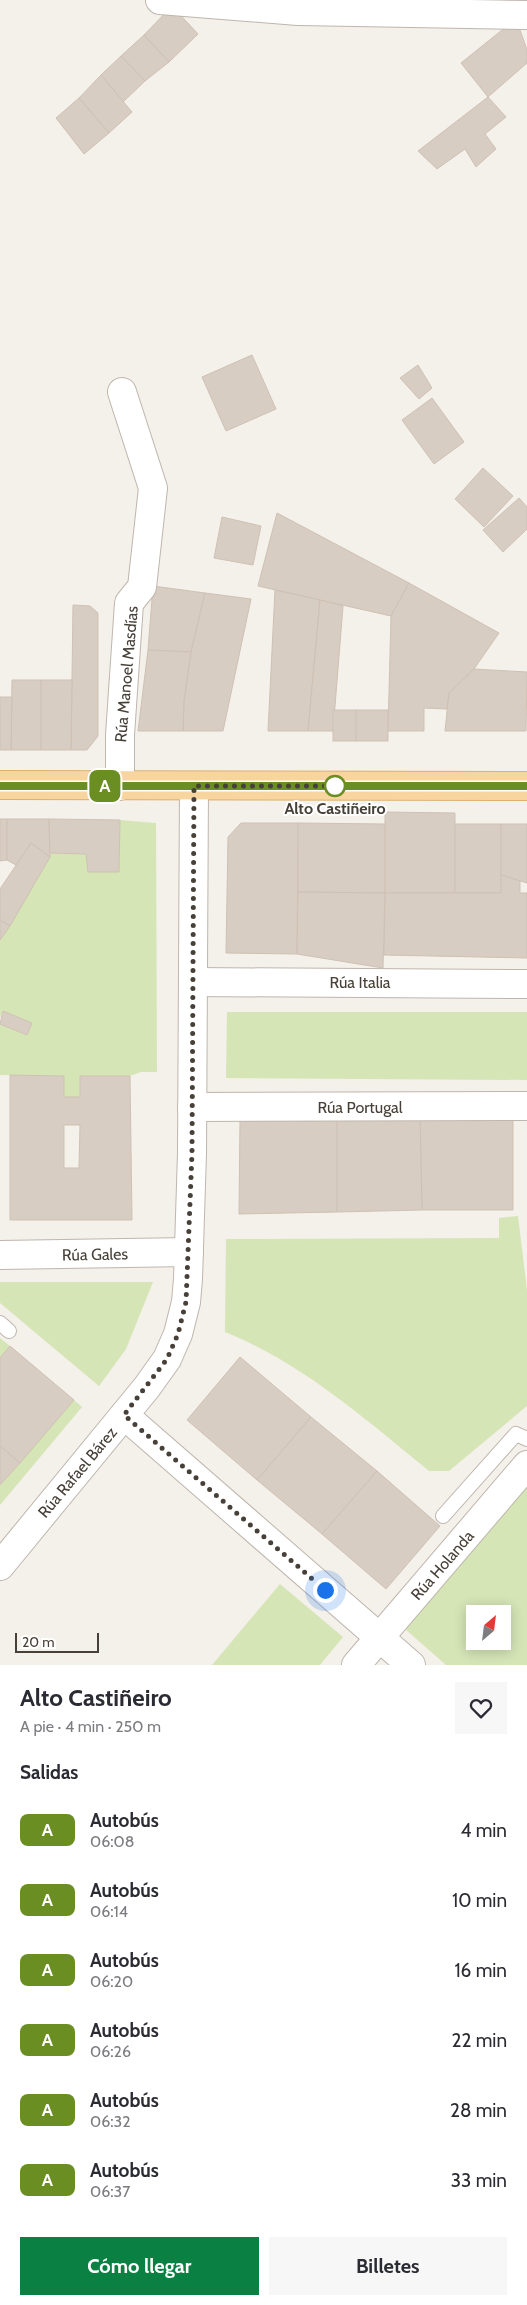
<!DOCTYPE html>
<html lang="es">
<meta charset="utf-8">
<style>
:root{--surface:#fff;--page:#f7f7f7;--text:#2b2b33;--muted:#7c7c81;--accent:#0b8043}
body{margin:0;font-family:Cabin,sans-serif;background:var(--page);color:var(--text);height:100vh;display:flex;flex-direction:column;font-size:19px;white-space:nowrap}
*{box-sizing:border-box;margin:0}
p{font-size:16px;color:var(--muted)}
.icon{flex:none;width:28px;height:28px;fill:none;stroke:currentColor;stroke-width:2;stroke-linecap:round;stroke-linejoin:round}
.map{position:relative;height:1665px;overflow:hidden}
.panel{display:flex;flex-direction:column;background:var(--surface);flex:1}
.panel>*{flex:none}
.badge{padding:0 10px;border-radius:8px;font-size:18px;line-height:32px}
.needle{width:32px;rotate:28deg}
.fabs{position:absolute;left:466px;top:1605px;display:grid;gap:10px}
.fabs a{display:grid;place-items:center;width:45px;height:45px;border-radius:0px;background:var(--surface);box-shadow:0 2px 12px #0003;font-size:25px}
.scale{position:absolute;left:15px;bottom:12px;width:84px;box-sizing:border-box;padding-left:5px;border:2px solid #474038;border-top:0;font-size:14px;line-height:18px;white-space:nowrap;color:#474038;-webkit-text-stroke:4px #fff;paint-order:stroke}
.you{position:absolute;width:25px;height:25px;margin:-12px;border:4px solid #fff;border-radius:50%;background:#1a73e8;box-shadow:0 0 0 8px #1a73e833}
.map>.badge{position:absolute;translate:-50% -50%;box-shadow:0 0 0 2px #fff}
h2{padding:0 20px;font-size:19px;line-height:45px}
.round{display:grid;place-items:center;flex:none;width:52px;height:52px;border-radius:0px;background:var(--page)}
.head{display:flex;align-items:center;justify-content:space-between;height:85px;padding:0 20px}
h1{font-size:24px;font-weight:800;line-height:38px}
.cta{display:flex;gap:10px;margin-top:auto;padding:10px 20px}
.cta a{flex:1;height:58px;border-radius:0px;background:var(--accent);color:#fff;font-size:20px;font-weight:800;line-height:58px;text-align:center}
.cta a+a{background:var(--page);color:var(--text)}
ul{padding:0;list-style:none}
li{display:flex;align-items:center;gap:15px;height:70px;padding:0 20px}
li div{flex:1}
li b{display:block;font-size:19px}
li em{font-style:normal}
li .badge{min-width:55px;font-weight:700;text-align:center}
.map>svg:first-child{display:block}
.green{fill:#d5e5b6;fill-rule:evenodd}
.building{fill:#d8cdc3;stroke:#cfc1b4;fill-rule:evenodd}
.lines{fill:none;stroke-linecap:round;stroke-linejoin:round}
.service-casing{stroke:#bfb6ad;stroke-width:16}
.minor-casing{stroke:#bfb6ad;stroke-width:30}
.tertiary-casing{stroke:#bfb6ad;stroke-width:30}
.primary-casing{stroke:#ddb06f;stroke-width:30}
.service{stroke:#fff;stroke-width:14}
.minor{stroke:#fff;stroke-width:28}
.tertiary{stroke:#fff;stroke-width:28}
.primary{stroke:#f8d59f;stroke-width:28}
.line-casing{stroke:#fff;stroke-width:11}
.line{stroke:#6b8e23;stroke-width:8}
.walk{stroke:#474038;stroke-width:5;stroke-dasharray:0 9}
.stop-dot{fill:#fff;stroke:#6b8e23;stroke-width:2.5}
.labels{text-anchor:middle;stroke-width:4;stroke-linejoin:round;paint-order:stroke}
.street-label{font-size:16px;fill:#474038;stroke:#fff}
.stop-label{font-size:16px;font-weight:bold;fill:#474038;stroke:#fff}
</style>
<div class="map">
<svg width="527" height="1665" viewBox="0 0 527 1665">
<rect width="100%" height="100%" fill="#f4f0ea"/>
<!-- green -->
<g class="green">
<path d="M120,820L156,823L157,1072H141L130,1076H80V1097H64V1076L0,1075V1024L27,1035L32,1023L3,1011L0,1018V940L50,853L86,854L88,872H119Z"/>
<path d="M227,1012H527V1080L226,1078Z"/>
<path d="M518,1216L527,1290V1406L449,1471H429C365,1419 302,1363 225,1332L226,1239L499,1238V1218Z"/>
<path d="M0,1282H153L126,1349L99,1386L0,1303Z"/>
<path d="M0,1338L10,1346L0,1358Z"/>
<path d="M74,1400L82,1407L0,1505V1485Z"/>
<path d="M527,1485V1665H446L405,1629ZM475,1614H502V1641H475Z"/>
<path d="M280,1584L343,1637L320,1665H212Z"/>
</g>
<!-- building -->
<g class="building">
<path d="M172,6L198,34L169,62L144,35Z"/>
<path d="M507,26L520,30L527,50V63L488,97L461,63Z"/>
<path d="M144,35L169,62L145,81L121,56Z"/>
<path d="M121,56L145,81L123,102L101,75Z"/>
<path d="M101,75L132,112L109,133L79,98Z"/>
<path d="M488,97L506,117L485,134L496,149L476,167L465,149L437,169L418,151Z"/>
<path d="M79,98L109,133L84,154L56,118Z"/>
<path d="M252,355L276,409L226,431L202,377Z"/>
<path d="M418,365L432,388L419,399L400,378Z"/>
<path d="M432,398L464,442L434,464L402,420Z"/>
<path d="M483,468L513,496L484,527L455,499Z"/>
<path d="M519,498L527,507V529L503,552L483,530Z"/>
<path d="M277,513L409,583L391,616L258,586Z"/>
<path d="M222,517L261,526L253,565L214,558Z"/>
<path d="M409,583L499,633L474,669L449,693L447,709L424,708V731H388L391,616Z"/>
<path d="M153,586L205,593L191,652L148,650Z"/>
<path d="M275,590L320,600L308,731H268Z"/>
<path d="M205,593L251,599L223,731H183L184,700L191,652Z"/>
<path d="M320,600L343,606L333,731H308Z"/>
<path d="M73,605L90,606L98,613V736L87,750H71Z"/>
<path d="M148,650L191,652L184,700L183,731H138Z"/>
<path d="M474,669L527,672L526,731H445L449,693Z"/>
<path d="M12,680H41V750H11Z"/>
<path d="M41,680H72L71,750H41Z"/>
<path d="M0,697H12L11,750H0Z"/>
<rect x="333" y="710" width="23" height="31"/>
<rect x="356" y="710" width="32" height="31"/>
<path d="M385,812L455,813V893H385Z"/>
<path d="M0,819H7V860L0,861Z"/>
<path d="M7,819H49L50,857L31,843L16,865L7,860Z"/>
<path d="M49,819L120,820L119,872H88L86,854L50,853Z"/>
<path d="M241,823H298L297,954L226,953L228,837Z"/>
<path d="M298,823L385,824V893L298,892Z"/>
<rect x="455" y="824" width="46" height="69"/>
<path d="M501,824H527V883L501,875Z"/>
<path d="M31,843L50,857L10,926L0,920V889Z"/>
<path d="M501,875L520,881V893H527V958L384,955L385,893H501Z"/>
<path d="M298,892L385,893L383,968L297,954Z"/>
<path d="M0,920L10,926L0,940Z"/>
<path d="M3,1011L32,1023L27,1035L0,1024Z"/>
<path d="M10,1075L64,1076V1097H80V1076H130L132,1220H10ZM64,1125H80L79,1168H64Z"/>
<path d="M513,1116V1210H422L420,1117Z"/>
<path d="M337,1117V1212L239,1214L240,1118Z"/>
<path d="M337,1117H420L422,1210L337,1212Z"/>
<path d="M10,1346L74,1400L20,1463L0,1446V1358Z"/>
<path d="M240,1357L311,1417L257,1480L187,1420Z"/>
<path d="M311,1417L377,1471L322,1534L257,1480Z"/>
<path d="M0,1446L20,1463L0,1485Z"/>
<path d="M377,1471L440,1526L386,1589L322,1534Z"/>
</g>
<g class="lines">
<defs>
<g id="service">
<path d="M0,1323L9,1331"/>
<path d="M443,1516L516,1434L527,1439"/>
</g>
<g id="minor">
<path d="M160,0L298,11L527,15"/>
<path d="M120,786V735L129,603L142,587L153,488L122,392"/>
<path d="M193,982L527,984"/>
<path d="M192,1107L527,1106"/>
<path d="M0,1255L189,1252"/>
<path d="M124,1415L411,1665"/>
<path d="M356,1665L527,1465"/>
</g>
<path id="tertiary" d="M0,1566L147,1387L167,1359L178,1334L186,1302L188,1279L192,1153L194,786"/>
<path id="primary" d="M0,785L527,786"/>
</defs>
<!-- service casing -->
<use href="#service" class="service-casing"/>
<!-- minor casing -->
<use href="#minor" class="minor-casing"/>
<!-- tertiary casing -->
<use href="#tertiary" class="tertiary-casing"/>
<!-- primary casing -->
<use href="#primary" class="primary-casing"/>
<!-- service -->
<use href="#service" class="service"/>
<!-- minor -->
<use href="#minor" class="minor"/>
<!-- tertiary -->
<use href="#tertiary" class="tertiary"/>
<!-- primary -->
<use href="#primary" class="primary"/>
</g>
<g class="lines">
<defs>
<path id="line" d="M0,786H527"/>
</defs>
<!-- line casing -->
<use href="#line" class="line-casing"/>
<!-- line -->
<use href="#line" class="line"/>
<!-- walk -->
<path class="walk" d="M325,1590L124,1415L167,1359L178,1334L186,1302L192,1153L194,786H335"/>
</g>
<!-- markers -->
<circle class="stop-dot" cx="335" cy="786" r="10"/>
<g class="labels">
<!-- street labels -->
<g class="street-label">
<text transform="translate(126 674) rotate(-85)" y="6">Rúa Manoel Masdías</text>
<text x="360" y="988">Rúa Italia</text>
<text x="360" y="1113">Rúa Portugal</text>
<text transform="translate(95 1254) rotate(-1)" y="6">Rúa Gales</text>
<text transform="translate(77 1472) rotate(-50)" y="6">Rúa Rafael Bárez</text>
<text transform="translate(442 1565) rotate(-49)" y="6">Rúa Holanda</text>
</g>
<!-- stop labels -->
<g class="stop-label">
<text x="335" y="814">Alto Castiñeiro</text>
</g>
</g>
</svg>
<div class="fabs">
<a><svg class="needle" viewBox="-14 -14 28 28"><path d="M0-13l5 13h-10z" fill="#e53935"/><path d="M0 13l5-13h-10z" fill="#7c7c81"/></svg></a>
</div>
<div class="scale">20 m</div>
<div class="you" style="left:325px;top:1590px"></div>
<b class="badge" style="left:105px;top:786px;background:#6b8e23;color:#fff">A</b>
</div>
<section class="panel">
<div class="head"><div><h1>Alto Castiñeiro</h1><p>A pie · 4 min · 250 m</p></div><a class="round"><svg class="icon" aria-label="heart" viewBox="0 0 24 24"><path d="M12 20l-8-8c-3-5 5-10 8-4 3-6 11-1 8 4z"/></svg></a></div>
<h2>Salidas</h2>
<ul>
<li><span class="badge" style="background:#6b8e23;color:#fff">A</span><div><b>Autobús</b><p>06:08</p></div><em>4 min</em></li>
<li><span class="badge" style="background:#6b8e23;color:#fff">A</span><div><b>Autobús</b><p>06:14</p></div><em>10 min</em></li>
<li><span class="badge" style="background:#6b8e23;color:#fff">A</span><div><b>Autobús</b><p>06:20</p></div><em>16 min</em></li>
<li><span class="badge" style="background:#6b8e23;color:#fff">A</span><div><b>Autobús</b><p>06:26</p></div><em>22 min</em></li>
<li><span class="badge" style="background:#6b8e23;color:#fff">A</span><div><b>Autobús</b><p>06:32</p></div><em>28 min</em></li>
<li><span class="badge" style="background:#6b8e23;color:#fff">A</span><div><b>Autobús</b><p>06:37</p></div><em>33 min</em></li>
</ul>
<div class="cta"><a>Cómo llegar</a><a>Billetes</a></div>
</section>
